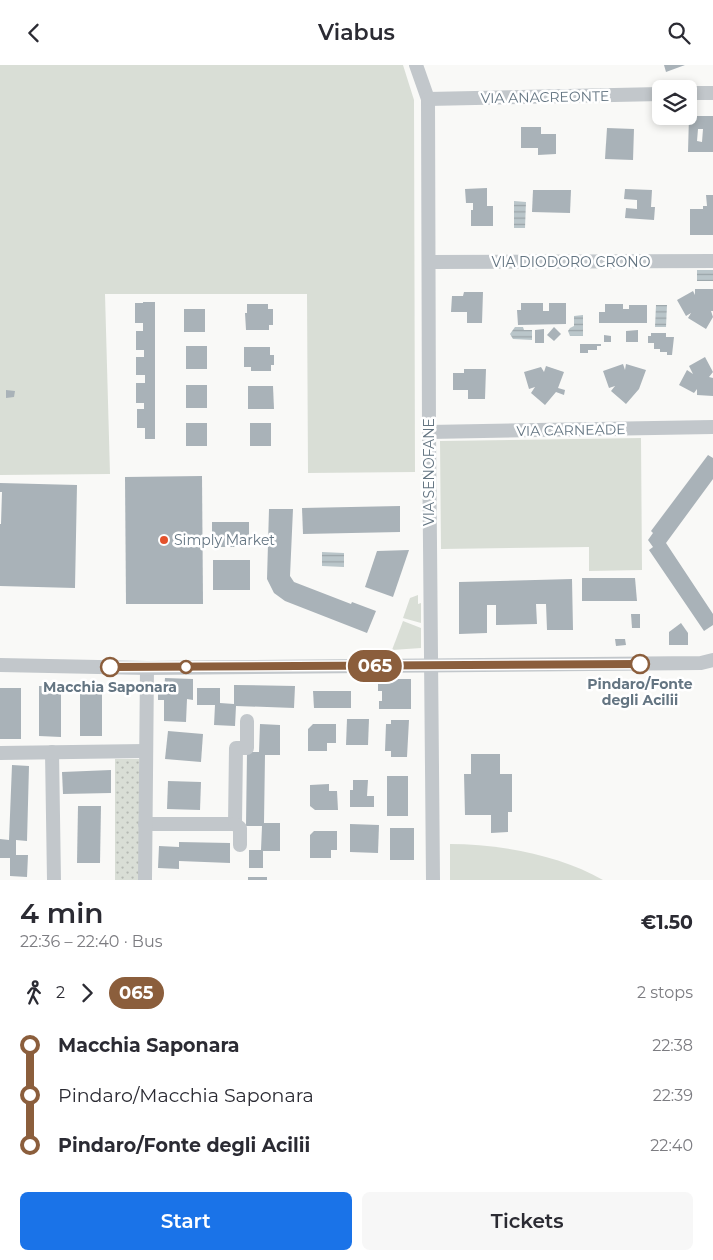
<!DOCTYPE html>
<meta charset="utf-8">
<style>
:root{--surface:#fff;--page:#f7f7f7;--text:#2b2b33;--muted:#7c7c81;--accent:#1a73e8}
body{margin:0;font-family:Montserrat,sans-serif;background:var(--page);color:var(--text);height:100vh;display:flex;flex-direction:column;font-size:19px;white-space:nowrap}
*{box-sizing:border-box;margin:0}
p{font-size:16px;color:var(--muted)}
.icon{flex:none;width:28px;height:28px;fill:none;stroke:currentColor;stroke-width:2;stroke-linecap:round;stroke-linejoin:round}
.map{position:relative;height:815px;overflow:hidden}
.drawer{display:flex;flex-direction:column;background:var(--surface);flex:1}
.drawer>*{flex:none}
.badge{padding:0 10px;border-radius:16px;font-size:18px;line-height:32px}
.fabs{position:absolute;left:652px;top:15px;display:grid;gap:10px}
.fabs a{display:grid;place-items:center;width:45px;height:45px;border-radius:8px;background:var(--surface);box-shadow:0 2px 8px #0003;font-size:25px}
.map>.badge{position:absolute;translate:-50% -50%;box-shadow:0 0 0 2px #fff}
.legs{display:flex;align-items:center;gap:8px;height:55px;padding:0 20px;font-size:16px}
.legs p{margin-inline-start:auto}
.headline{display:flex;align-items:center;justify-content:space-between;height:85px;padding:0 20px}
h1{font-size:28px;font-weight:600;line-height:38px}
.primary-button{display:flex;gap:10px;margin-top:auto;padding:10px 20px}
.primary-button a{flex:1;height:58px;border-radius:8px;background:var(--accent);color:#fff;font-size:20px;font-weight:600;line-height:58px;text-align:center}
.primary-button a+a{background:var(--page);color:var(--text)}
ul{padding:0 20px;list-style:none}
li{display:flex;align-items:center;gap:18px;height:50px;font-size:19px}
li i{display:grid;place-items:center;width:8px;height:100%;margin:0 6px;background:currentColor}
li i::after{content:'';width:12px;height:12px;margin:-6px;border:4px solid;border-radius:50%;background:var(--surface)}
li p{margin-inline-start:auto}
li:first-child i{background:linear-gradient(#0000 50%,currentColor 0)}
li:last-child i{background:linear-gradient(currentColor 50%,#0000 0)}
header{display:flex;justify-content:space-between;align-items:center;height:65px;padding:0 20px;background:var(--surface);font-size:22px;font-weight:600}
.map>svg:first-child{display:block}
.grass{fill:#d9ded6}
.park{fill:url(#park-dots)}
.water{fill:url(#water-rules)}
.building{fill:#a9b2b8;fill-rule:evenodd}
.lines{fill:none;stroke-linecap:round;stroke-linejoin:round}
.minor{stroke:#c2c7cb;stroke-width:14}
.line-1-casing{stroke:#fff;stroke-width:11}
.line-1{stroke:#8b5e3c;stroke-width:8}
.poi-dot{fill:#e4522c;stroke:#fff;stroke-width:2}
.stop-1-dot{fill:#fff;stroke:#8b5e3c;stroke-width:2.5}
.labels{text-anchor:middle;stroke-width:5;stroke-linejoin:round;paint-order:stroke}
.street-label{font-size:14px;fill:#647582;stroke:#fff}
.poi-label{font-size:14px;fill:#647582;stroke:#fff;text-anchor:start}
.stop-label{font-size:14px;font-weight:bold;fill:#647582;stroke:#fff}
</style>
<header><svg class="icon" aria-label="back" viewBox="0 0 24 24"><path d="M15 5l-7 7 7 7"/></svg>Viabus<svg class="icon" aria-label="search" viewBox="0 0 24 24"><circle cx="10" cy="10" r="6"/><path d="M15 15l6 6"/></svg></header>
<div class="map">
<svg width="713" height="815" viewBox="0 0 713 815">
<defs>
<pattern id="park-dots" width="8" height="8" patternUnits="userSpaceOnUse" patternTransform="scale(1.25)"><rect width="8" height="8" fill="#d9ded6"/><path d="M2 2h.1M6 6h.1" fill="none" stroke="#b4b9b3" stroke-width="1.8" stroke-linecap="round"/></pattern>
<pattern id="water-rules" width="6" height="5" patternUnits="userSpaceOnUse" patternTransform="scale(1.25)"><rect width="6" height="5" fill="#bac6ca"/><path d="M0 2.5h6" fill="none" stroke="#9ba5a9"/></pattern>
</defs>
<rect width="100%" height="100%" fill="#f9f9f7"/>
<!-- grass -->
<g class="grass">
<path d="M0,0H403L414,35L415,407L308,408L307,229H105L110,409L0,410Z"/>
<path d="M641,373L642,505L589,506V482L441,484L440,376Z"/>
<path d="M418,530V539L421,538V558L403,553L410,533Z"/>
<path d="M403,556L421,563V583L392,585Z"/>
<path d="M450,779C499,779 560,790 603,815H450Z"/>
</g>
<!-- park -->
<rect class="park" x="115" y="694" width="24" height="121"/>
<!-- water -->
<g class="water">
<path d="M514,136L526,137L525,163H514Z"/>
<rect x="697" y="205" width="16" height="11"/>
<path d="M656,240H667L666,262H655Z"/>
<path d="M583,250V271H570L568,266L570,263L574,261V251Z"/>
<path d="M515,262H523L524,265H532V275L513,274L510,269Z"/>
<path d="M322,487L344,488V502L322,501Z"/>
</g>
<!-- building -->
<g class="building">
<path d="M664,0H685L666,7Z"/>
<path d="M689,51H713V87H688ZM698,64H703L702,77L697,76Z"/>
<path d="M521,62H541V69H556V89L538,90V83H521Z"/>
<path d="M607,63L634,64L633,95L605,94Z"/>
<path d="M487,123V141H493V161H471V145H473V138H466L465,124Z"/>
<path d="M625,124L652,125L651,142H655L654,155L625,153L626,143L637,144V135L624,134Z"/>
<path d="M533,125H571L570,148L532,147Z"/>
<path d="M706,130H713V170H690V144H703V141H707Z"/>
<path d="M695,224H713V246H711L713,252L706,264L688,253L691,248L686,251L677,235L693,226L695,230Z"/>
<path d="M464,227H483L482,258H467V247H451L452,231H463Z"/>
<path d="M143,237H155V374H145V363H137V344H144V338H136V318H145V310H136V292H144V285H136V266H143V258H135V238H143Z"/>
<path d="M521,238H543V246H549V238H566V259L518,260L517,245H521Z"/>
<path d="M247,239H268V244H273V260H269V265H246L245,248H247Z"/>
<path d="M605,239H623V244H629V240H647V258H599V247H605Z"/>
<rect x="184" y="244" width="21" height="23"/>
<path d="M554,262L561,269L554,276L547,270Z"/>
<path d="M544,264V278H535V265Z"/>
<path d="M638,265V277H626V266Z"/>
<path d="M651,268H666V272H674L672,290H667V287H660V284H654V278H648V271H651Z"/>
<path d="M604,270L611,271V277H604Z"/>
<path d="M580,279H601V281H597V285H588V288H580Z"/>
<rect x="186" y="281" width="21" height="23"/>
<path d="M244,282H270V290H274V300H271V306H251V302H244Z"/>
<path d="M705,292L713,307L709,312L713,313V331L697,330V324L694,328L679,320L687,305L693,309L689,301Z"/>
<path d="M623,299L625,305L626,299L646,305L639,324L626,339L611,326L615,321L609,323L603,306Z"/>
<path d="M546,301L564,307L558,323L565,325L564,330L556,327L545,340L531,328L535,322L529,324L524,307L541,302L544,307Z"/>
<path d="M464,304H486L485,334H468V325H453V308H464Z"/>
<rect x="186" y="320" width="21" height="23"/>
<path d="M248,321H273L274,344H248Z"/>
<path d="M6,325L15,326L14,332L6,333Z"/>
<rect x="186" y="358" width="21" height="23"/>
<rect x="250" y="358" width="21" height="23"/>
<path d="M708,390L713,393V414L666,478L713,549V560L704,566L649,485L653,482L648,475L653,468L651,466Z"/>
<path d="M202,411L203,539H126L125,412Z"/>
<path d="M0,418L77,420L75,523L0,521V459H1L2,427H0Z"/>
<path d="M400,441V467L303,469L302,443Z"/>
<path d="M269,444H293L290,511L294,517L351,539L352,537L376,546L367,568L285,536L274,528L267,514Z"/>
<rect x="212" y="457" width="37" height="25"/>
<path d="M409,485L393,532L365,522L377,486Z"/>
<rect x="213" y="495" width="37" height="30"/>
<path d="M582,513H635L637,536H582Z"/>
<path d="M572,514L573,565H547L546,539H536L537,559L496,560V540H487V568L459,569V517Z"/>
<path d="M631,549H640V563H632Z"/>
<path d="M681,558L688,568V580H669V567Z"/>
<path d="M615,574H625L626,580L616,581Z"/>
<path d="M165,613L193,614V635L187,634L186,657L164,656V635H158V626H164Z"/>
<path d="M378,614H411V644H379V636H382V626H378Z"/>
<path d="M234,620L295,621L294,643L236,641L235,661L214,660L215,640H197V623H220V638L234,639Z"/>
<path d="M39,621H61V672L39,671Z"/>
<path d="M102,621V671H80V622Z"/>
<rect x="0" y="623" width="21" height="51"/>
<path d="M313,626H351V643H314Z"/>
<path d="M347,654H369L368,680H346Z"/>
<path d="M391,655H409L407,692H391V686H385L386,659H391Z"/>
<path d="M260,659L280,660V690H265L264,758H280V786H263V803H249V785H261L262,761H246L247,687H259Z"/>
<path d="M313,659H336V678H327V686H308V664Z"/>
<path d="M168,666L203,669L201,697L165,694Z"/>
<path d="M471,689H500V709H512V747H508V767L491,768V750H465L464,709H471Z"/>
<path d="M12,700L29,701L27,776L16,775V790H28L27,812L10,811V793H0V774L9,775Z"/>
<path d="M111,705V728L63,729L62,707Z"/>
<rect x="387" y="711" width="21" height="40"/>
<path d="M353,715H368L367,731H374V742H350V725H353Z"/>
<path d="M168,716L201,717L200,745L167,744Z"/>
<path d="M329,719V726H337L338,745H315L310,741V720Z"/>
<path d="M78,741H101L100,798H77Z"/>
<path d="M350,759L379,760L378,788L350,787Z"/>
<rect x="390" y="763" width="24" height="32"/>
<path d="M314,766H337V785H331V793H310V770Z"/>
<path d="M179,777L230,778V798L179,796V804L158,803L159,781L179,782Z"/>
<rect x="248" y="812" width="19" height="3"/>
</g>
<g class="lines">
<!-- minor -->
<g class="minor">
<path d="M416,0L428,34L429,367L433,815"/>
<path d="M689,28H713"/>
<path d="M428,34L661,29"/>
<path d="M430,197L713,196"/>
<path d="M429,367L713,362"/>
<path d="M0,600L147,603L701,598L713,595"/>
<path d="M52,687L54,815"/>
<path d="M0,688L145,686"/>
<path d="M145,759H235L236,683H247V656"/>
<path d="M235,759L240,763V780"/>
<path d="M145,815L147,603"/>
</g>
</g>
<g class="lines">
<defs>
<path id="line-1" d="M110,602L640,599"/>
</defs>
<!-- line-1 casing -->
<use href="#line-1" class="line-1-casing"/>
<!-- line-1 -->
<use href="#line-1" class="line-1"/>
</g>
<!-- markers -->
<circle class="poi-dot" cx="164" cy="475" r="5"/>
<g class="stop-1-dot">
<circle cx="640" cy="599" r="9"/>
<circle cx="110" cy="602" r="9"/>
<circle cx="186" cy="602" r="6"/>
</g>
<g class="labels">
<!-- street labels -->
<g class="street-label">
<text transform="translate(545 32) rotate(-1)" y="5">VIA ANACREONTE</text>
<text x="571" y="202">VIA DIODORO CRONO</text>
<text transform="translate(571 365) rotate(-1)" y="5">VIA CARNEADE</text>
<text transform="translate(429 407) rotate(-90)" y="5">VIA SENOFANE</text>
</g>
<!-- poi labels -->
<g class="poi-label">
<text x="174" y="480">Simply Market</text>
</g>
<!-- stop labels -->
<g class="stop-label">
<text x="640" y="624">Pindaro/Fonte<tspan x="640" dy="16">degli Acilii</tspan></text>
<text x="110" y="627">Macchia Saponara</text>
</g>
</g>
</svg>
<div class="fabs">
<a><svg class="icon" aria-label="layers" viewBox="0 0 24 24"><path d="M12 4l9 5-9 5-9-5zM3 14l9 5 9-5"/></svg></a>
</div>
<b class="badge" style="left:375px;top:601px;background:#8b5e3c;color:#fff">065</b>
</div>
<section class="drawer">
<div class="headline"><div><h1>4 min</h1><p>22:36 – 22:40 · Bus</p></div><b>€1.50</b></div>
<div class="legs"><svg class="icon" aria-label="walk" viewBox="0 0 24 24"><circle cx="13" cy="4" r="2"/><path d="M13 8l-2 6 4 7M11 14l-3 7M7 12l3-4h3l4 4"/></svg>2<svg class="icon" aria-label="forward" viewBox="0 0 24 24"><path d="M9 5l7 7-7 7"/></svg><b class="badge" style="background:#8b5e3c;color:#fff">065</b><p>2 stops</p></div>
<ul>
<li><i style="color:#8b5e3c"></i><b>Macchia Saponara</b><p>22:38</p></li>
<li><i style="color:#8b5e3c"></i><span>Pindaro/Macchia Saponara</span><p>22:39</p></li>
<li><i style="color:#8b5e3c"></i><b>Pindaro/Fonte degli Acilii</b><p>22:40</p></li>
</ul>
<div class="primary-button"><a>Start</a><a>Tickets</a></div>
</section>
